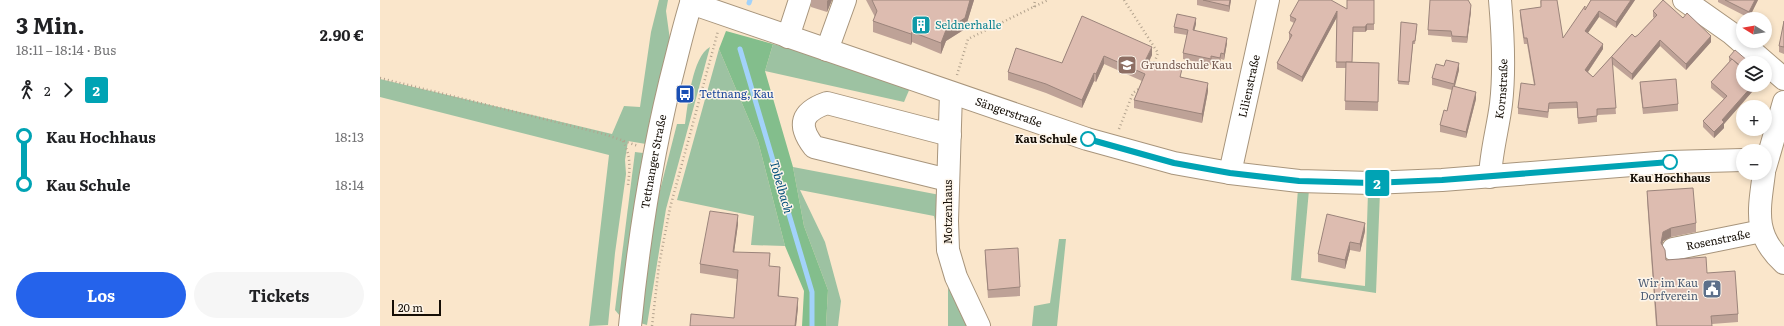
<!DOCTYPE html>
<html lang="de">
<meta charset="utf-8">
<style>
:root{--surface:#fff;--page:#f6f6f6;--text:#202124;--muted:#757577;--accent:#2563eb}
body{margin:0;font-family:Literata,serif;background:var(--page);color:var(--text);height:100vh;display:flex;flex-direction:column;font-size:15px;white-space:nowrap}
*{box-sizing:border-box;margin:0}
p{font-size:13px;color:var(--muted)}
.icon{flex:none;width:22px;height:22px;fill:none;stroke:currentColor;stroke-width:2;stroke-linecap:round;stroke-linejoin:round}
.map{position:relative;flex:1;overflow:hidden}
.sheet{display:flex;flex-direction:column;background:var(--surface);width:380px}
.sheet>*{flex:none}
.badge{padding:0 8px;border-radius:3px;font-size:14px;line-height:26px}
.needle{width:26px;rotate:281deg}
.controls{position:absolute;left:1356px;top:12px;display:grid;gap:8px}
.controls a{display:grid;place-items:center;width:36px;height:36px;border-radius:50%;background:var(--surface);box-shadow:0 2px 6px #0003;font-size:20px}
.scale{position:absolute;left:12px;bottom:10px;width:49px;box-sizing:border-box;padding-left:4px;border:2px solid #150e06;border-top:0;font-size:11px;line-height:14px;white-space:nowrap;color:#150e06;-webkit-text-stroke:3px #fdf5ea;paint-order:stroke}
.map>.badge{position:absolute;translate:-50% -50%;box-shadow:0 0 0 2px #fff}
.legs{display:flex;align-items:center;gap:6px;height:44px;padding:0 16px;font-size:13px}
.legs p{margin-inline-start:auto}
.headline{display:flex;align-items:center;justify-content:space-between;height:68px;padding:0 16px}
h1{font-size:22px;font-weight:700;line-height:30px}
.primary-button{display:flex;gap:8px;margin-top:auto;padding:8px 16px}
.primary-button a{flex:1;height:46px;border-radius:24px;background:var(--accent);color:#fff;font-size:16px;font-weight:700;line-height:46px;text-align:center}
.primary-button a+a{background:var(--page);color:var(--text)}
ul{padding:0 16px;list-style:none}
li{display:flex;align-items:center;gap:14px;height:48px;font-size:15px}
li i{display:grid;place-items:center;width:6px;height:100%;margin:0 5px;background:currentColor}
li i::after{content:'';width:10px;height:10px;margin:-5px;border:3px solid;border-radius:50%;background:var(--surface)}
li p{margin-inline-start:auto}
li:first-child i{background:linear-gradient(#0000 50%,currentColor 0)}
li:last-child i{background:linear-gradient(currentColor 50%,#0000 0)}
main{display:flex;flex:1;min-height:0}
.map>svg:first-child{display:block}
.green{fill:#9dc2a2}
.forest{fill:#83be8c}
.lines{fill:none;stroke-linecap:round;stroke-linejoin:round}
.stream{stroke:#a2d2fa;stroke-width:5}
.minor-casing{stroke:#a8957c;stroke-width:24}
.major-casing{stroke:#a8957c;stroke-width:24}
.path{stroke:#b3a38e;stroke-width:2.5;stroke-dasharray:1 3;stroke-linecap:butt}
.minor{stroke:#fff;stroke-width:22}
.major{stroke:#fff;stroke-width:22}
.wall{fill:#bea297}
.shaded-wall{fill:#9b847b}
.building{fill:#ddbcb0;stroke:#9b847b}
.line-1-casing{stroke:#fff;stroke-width:9}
.line-1{stroke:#00a3b4;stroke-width:6}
.stop-1-dot{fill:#fff;stroke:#00a3b4;stroke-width:2}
.labels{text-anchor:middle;stroke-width:3;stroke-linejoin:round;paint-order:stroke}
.culture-label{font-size:11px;fill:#0d838f;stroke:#fdf5ea;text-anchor:start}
.education-label{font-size:11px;fill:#785e54;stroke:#fdf5ea;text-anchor:start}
.street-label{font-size:11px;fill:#150e06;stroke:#fdf5ea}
.transit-label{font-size:11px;fill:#164399;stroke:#fdf5ea;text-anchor:start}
.stop-label{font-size:11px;font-weight:bold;fill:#150e06;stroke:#fdf5ea;text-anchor:end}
.service-label{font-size:11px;fill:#4e5e75;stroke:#fdf5ea;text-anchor:end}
.water-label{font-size:12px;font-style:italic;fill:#004e7b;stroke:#fdf5ea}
</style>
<main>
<section class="sheet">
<div class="headline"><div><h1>3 Min.</h1><p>18:11 – 18:14 · Bus</p></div><b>2.90 €</b></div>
<div class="legs"><svg class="icon" aria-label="walk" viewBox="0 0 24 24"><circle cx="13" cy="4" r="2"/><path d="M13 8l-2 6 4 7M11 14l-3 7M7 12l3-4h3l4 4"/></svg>2<svg class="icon" aria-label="forward" viewBox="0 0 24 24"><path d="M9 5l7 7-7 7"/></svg><b class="badge" style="background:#00a3b4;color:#fff">2</b></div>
<ul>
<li><i style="color:#00a3b4"></i><b>Kau Hochhaus</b><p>18:13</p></li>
<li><i style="color:#00a3b4"></i><b>Kau Schule</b><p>18:14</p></li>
</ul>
<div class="primary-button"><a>Los</a><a>Tickets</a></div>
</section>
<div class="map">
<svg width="1404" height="326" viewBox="0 0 1404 326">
<rect width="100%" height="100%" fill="#fae6cb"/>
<!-- green -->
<g class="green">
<path d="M279,0H288L286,11L290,40L266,144L248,141L245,160L246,174L235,253L228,325L209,326L229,155L0,97V79L232,134L244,106L260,107L271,32Z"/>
<path d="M393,44L432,54L530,88L524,102L385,71Z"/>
<path d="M330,47L286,209L267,325L260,323L269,240L278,198L297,124H305C308,104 312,57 330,47Z"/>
<path d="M339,49L378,141L405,246L371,245L374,216L297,200Z"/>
<path d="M255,152L263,153L240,316L235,310Z"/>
<path d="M413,167L560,195L591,326H568V284L554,216L420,190L445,242L461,301L458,326H446L448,290L424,226Z"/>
<path d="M918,189L929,190L921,278L985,286L988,192H1000L996,293L911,280Z"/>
<path d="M679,239H686L677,326H652L654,306L670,303Z"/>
</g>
<!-- forest -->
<path class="forest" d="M346,31L393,44L385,71L413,167L424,226L448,290L446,326H422L424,291L405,246L378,141L339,49Z"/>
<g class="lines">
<!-- stream -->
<g class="stream">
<path d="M369,3L370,0"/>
<path d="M360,49L432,292V326"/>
</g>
<defs>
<g id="minor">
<path d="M1304,0L1351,33L1404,79"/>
<path id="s1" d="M311,3L707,139L794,163L850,173L919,181L991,183L1062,180L1290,162L1363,160"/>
<path d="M408,37L420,0"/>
<path d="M447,50L465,0"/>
<path d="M571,93L567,221L568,250L576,277L599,326"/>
<path d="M1385,168L1404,102"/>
<path id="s2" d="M850,173L888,0"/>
<path d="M1384,173C1379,211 1373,235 1404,263"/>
<path id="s3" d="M1110,177C1111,152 1118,128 1121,104C1125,70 1123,34 1120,0"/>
<path d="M568,180L434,147C417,125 421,112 447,103L570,135"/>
<path id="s4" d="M1293,249L1382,231"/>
</g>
<g id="major">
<path id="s5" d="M250,326C259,236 273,147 296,59C301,39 306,19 312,0"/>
</g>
</defs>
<!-- minor casing -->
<use href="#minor" class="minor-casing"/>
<!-- major casing -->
<use href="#major" class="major-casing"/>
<!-- path -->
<g class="path">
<path d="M744,0L778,53L773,66"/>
<path d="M654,7L655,0"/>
<path d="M577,75L588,39L668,0"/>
<path d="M0,78L224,134L258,146"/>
<path d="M739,129L753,93L760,88"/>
<path d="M243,141C251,156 250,168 248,185"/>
<path d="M272,326L279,265L290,208L338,31"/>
</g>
<!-- minor -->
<use href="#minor" class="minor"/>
<!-- major -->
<use href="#major" class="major"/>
</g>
<!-- wall -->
<g class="wall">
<path d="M431,0H452L447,12L431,7Z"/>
<path d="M486,0H594L585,29L566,41L561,54L532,42L531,45L493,32V21L495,17Z"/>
<path d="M817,0H851L849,12L817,5Z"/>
<path d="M994,0V30H987L985,32H973L972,62L999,63L998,111L965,110L966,68H956L957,17L922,82L897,69V63L910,40L909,39V33L914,23L910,21V16L967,9Z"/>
<path d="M1160,0L1183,38L1205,10L1211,0H1255L1236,28L1219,17L1208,33L1223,49L1208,72L1213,77L1252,34L1255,37L1258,35L1274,18L1273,17V11L1303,18L1331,42L1306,70L1280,46L1252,80L1232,64L1236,114L1217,115V122L1198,124L1197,108L1169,109L1168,118L1138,114V108L1154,85L1147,44H1144L1140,16V10L1161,7Z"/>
<path d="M1338,0H1378L1369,18L1338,2Z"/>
<path d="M1091,11L1087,43L1072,42L1071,37L1048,35V30Z"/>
<path d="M702,16L772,55L769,62L802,77L828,91L822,123L754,108V100L762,81L724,64L716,82L714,81L702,108L666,93L628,80V72L682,63Z"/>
<path d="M1404,21V54L1399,52V46Z"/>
<path d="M816,24L814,30L847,43L844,60L841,59L840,64L831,62V65L803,59V53L807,35L794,33V27Z"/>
<path d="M1037,27L1035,44H1033L1029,85L1018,84V81Z"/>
<path d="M1349,57L1368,63H1363V85H1378L1344,124V128L1334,138L1323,127V121L1344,99L1331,88V82L1350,61H1349Z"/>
<path d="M1079,70L1074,87L1096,99L1086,138L1060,132V125L1067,111L1072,90L1052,85V78Z"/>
<path d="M1260,82L1298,104V111L1263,114L1260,89Z"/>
<path d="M1267,191L1316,223V232L1291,237L1283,241L1282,245L1286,260L1327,273L1358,314V322L1332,324V326H1276L1267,200Z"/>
<path d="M358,224L354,252L389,266L400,276L399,296L418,307L416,326H310L354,318L357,279L320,273V264Z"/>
<path d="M985,231L980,252L970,250L965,269L938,262V254Z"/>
<path d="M605,250L640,287V296L608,298L605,259Z"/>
</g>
<!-- shaded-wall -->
<g class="shaded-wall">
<path d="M448,0H452L447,12V1Z"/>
<path d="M590,0H594L585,29L566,41L561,54V43L566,30Z"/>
<path d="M850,0H851L849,12V6Z"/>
<path d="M1251,0H1255L1236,28V22Z"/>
<path d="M1375,0H1378L1369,18V12Z"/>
<path d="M1091,5V11L1087,43V37Z"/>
<path d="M957,11V17L922,82V77Z"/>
<path d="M1219,11V17L1205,37V31Z"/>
<path d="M816,18V24L813,36V30Z"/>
<path d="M987,24V30L985,32V27Z"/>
<path d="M532,32V42L531,45V34Z"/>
<path d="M1331,36V42L1306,70V64Z"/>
<path d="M847,38V43L844,60V54Z"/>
<path d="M1280,40V46L1252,80V74Z"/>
<path d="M1223,44V49L1205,76V70Z"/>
<path d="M772,47V55L765,69V61Z"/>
<path d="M724,56V64L716,82V74Z"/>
<path d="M1079,63V70L1074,90V84Z"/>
<path d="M714,73V81L702,108V100Z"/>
<path d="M828,83V91L822,123V114Z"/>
<path d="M1373,85H1378L1344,124V128L1334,138V132L1342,120Z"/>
<path d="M1096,92V99L1086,138V132Z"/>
<path d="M358,215V224L353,260V252Z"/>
<path d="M985,223V231L980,252V244Z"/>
<path d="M1291,228V237L1283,241L1281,251V243L1283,232Z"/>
<path d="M970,242V250L965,269V260Z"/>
<path d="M418,298V307L416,326H415Z"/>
</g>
<!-- building -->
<g class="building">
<path d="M492,0H590L585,18L566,30L561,43L532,32L531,34L493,21L497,11Z"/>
<path d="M823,0H850L849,6Z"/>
<path d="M919,0H951L967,9V0H994V24H987L985,27H973L972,62H956L957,11L922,77L897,63L912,35L909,33L916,19L910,16Z"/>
<path d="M1050,0H1088L1091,5L1087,37L1072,36L1071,31L1048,30Z"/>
<path d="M1161,0H1177L1183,38L1205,6V10L1211,0H1251L1236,22L1219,11L1205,31L1223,44L1205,70L1213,77L1252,34L1255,37L1258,35L1277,15L1273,11L1283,0L1303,18L1307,13L1331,36L1306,64L1280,40L1252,74L1232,57L1236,108L1217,109V116L1198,118L1197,102L1169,103L1168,112L1138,108L1141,83L1155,85L1147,38H1144L1140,10L1161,7Z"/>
<path d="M1345,0H1375L1369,12Z"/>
<path d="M797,14L816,18L813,30L847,38L844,54L841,53L840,58L831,56V59L803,53L808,30L794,27Z"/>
<path d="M702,16L772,47L765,61L802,69L800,77L828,83L822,114L754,100L765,74L724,56L716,74L714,73L702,100L666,84L628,72L636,48L682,63Z"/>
<path d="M1404,21V47L1399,46Z"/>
<path d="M1021,22L1037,24L1035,41H1033L1029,82L1018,81Z"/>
<path d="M1355,50L1368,61L1366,63H1363V66L1362,67L1349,57Z"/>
<path d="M1352,59L1363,69V85H1373L1342,120L1344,122L1334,132L1323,121L1347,96L1331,82Z"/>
<path d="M1066,60L1079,63L1074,84L1052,78L1056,64L1064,66Z"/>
<path d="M966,62L999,63L998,102L965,101Z"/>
<path d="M1296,79L1298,104L1263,108L1260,82Z"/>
<path d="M1073,86L1096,92L1086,132L1060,125L1064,110L1067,111Z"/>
<path d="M1313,188L1316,223L1291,228L1283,232L1281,243L1285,250L1286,260L1326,257L1327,273L1355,271L1358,314L1331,316L1332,326H1277L1267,191Z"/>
<path d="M330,211L358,215L353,252L390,253L389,266L400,267L398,296L418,298L415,326H310L311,314L354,318L358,270L320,264Z"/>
<path d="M947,214L985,223L980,244L970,242L965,260L938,254Z"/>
<path d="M638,248L640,287L608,290L605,250Z"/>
</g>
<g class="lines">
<defs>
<path id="line-1" d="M708,139L794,163L850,173L919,181L991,183L1062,180L1290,162"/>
</defs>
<!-- line-1 casing -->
<use href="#line-1" class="line-1-casing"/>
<!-- line-1 -->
<use href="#line-1" class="line-1"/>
</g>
<!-- icons -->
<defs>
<symbol id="building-square" viewBox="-11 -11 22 22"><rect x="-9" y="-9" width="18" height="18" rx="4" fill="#0f9aa8" stroke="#fdf5ea"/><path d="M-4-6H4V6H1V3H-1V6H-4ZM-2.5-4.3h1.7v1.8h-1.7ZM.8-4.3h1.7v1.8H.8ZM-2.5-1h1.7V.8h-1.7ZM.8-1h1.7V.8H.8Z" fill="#fff"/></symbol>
<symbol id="school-square" viewBox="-11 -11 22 22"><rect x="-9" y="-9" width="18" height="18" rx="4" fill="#8d6e63" stroke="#fdf5ea"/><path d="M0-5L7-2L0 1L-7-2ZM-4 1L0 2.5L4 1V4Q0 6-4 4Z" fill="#fff"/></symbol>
<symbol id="bus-square" viewBox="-11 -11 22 22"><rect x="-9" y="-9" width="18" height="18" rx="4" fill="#1a4fb4" stroke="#fdf5ea"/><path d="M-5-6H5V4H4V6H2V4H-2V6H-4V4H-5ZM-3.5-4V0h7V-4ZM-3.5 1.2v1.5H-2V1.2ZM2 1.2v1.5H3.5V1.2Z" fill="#fff"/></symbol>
<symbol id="civic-square" viewBox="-11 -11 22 22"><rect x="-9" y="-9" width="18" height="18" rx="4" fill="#5c6f8a" stroke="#fdf5ea"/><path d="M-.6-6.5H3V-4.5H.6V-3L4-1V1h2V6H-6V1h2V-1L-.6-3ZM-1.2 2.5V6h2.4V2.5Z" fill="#fff"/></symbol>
</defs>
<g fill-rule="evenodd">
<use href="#building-square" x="530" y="14" width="22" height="22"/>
<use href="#school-square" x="736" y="54" width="22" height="22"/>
<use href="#bus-square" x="294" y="83" width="22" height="22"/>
<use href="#civic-square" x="1321" y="278" width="22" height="22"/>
</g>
<!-- markers -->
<g class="stop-1-dot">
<circle cx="708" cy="139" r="7"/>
<circle cx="1290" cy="162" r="7"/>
</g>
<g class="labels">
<!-- culture labels -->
<g class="culture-label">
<text x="555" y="29">Seldnerhalle</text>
</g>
<!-- education labels -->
<g class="education-label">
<text x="761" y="69">Grundschule Kau</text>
</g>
<!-- street labels -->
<g class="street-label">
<text dy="4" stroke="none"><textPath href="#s2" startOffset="89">Lilienstraße</textPath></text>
<text dy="4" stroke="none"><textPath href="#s3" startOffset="89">Kornstraße</textPath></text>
<text dy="4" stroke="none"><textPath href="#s1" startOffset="336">Sängerstraße</textPath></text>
<text dy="4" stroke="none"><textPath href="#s5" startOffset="166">Tettnanger Straße</textPath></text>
<text transform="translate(568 212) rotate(-90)" y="4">Motzenhaus</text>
<text dy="4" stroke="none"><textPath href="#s4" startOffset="46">Rosenstraße</textPath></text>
</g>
<!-- transit labels -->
<g class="transit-label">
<text x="319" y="98">Tettnang, Kau</text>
</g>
<!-- stop labels -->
<g class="stop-label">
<text x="697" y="143">Kau Schule</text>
<text x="1290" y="182" text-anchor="middle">Kau Hochhaus</text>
</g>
<!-- service labels -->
<g class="service-label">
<text x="1318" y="287">Wir im Kau<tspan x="1318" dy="13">Dorfverein</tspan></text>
</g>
<!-- water labels -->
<g class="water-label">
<text transform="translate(401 187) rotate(74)" y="4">Tobelbach</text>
</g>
</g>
</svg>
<div class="controls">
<a><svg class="needle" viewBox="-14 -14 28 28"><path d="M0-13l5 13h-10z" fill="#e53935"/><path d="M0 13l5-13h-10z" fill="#757577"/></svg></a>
<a><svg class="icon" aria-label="layers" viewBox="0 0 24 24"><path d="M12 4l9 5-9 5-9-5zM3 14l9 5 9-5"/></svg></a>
<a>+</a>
<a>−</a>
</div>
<div class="scale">20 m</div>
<b class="badge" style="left:997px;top:183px;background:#00a3b4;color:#fff">2</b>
</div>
</main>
